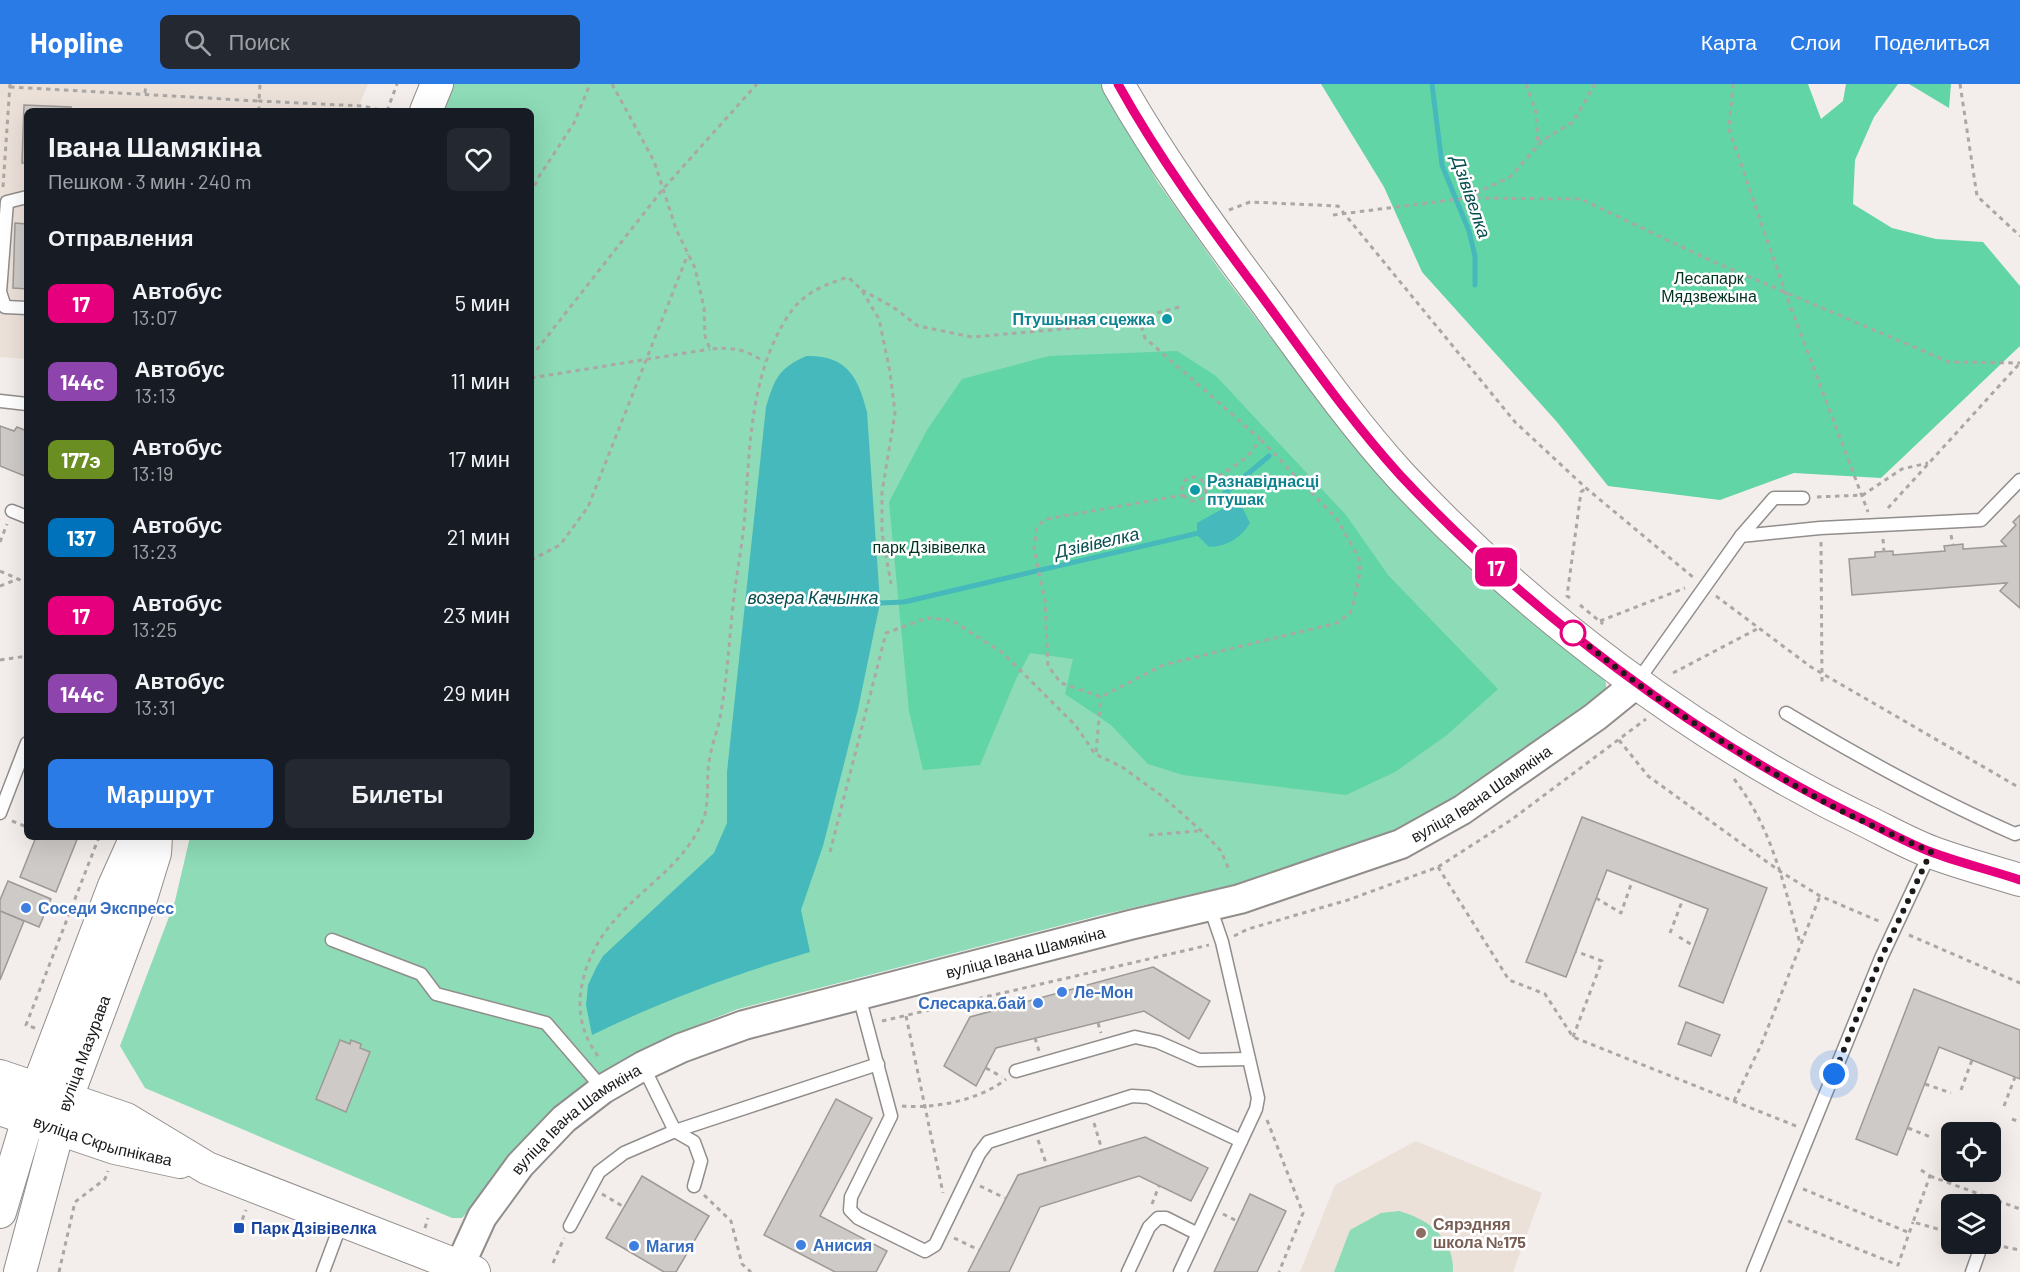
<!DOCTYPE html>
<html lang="ru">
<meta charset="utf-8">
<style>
:root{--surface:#171b24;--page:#242831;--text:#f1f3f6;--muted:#9ea1a6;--accent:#2b7be6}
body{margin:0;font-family:Barlow,sans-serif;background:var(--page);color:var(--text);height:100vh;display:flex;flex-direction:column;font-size:22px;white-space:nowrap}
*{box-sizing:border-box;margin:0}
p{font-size:20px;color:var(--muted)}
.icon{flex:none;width:33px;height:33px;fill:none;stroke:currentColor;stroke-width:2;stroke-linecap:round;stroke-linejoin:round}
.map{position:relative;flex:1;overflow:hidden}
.drawer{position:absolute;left:24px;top:24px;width:510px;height:732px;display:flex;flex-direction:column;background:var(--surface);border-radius:9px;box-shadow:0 6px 24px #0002}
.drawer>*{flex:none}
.badge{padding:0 12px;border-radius:9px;font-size:21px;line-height:39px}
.controls{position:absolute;left:1941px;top:1038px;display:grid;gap:12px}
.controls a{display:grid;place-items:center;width:60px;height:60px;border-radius:9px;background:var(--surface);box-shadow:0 6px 24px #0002;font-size:30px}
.you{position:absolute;width:30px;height:30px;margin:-15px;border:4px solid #fff;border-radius:50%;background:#1a73e8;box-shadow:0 0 0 9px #1a73e833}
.map>.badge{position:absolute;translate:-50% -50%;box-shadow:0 0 0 3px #fff}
h2{padding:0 24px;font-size:22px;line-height:54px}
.round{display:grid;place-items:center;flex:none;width:63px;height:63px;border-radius:9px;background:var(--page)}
.head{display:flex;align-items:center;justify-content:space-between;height:102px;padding:0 24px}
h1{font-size:28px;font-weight:700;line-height:45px}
.button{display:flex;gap:12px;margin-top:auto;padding:12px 24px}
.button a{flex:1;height:69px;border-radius:9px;background:var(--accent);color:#fff;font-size:24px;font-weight:700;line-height:69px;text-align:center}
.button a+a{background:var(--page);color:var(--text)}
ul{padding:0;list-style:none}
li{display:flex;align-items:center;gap:18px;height:78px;padding:0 24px}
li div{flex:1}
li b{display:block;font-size:22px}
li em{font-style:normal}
li .badge{min-width:66px;font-weight:700;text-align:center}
header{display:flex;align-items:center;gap:36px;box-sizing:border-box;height:84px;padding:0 30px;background:var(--accent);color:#fff}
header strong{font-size:28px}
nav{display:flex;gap:33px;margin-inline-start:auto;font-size:21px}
.search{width:420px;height:54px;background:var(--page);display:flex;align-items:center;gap:15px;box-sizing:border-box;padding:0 21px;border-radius:9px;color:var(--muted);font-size:22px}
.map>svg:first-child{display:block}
.built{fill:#ece1d9}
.green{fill:#8ddbb7}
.forest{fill:#61d5a5}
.water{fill:#46b9bc}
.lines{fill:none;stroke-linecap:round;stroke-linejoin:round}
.stream{stroke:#46b9bc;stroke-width:5}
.building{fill:#cecac7;stroke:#9d9996;stroke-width:1.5}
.service-casing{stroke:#918d8b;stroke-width:15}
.tertiary-casing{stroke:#918d8b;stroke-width:32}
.secondary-casing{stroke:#918d8b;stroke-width:34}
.path{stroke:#aba7a5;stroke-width:3;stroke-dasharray:4.5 4.5;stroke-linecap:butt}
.service{stroke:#fff;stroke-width:12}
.tertiary{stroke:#fff;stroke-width:28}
.secondary{stroke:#fff;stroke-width:32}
.line-casing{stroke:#fff;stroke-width:14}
.line{stroke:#e6007e;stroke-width:9}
.walk{stroke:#1d1b1a;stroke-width:6;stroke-dasharray:0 10.8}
.culture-dot{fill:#0f9aa8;stroke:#fff;stroke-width:2}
.stop-dot{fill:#fff;stroke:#e6007e;stroke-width:3}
.shop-dot{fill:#3f7fe0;stroke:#fff;stroke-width:2}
.transit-dot{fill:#1a4fb4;stroke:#fff;stroke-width:2}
.education-dot{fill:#8d6e63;stroke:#fff;stroke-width:2}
.labels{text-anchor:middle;stroke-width:5;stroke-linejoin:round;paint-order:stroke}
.park-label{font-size:16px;fill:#003220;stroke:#fff}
.culture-label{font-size:16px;font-weight:bold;fill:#0d838f;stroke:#fff;text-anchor:end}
.street-label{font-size:16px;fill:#1d1b1a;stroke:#fff}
.shop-label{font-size:16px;font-weight:bold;fill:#366cbe;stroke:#fff;text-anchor:start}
.education-label{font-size:16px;font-weight:bold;fill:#785e54;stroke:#fff;text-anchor:start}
.transit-label{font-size:16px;font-weight:bold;fill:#164399;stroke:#fff;text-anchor:start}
.water-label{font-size:18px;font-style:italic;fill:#074e4f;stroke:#fff}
</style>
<header>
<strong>Hopline</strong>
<div class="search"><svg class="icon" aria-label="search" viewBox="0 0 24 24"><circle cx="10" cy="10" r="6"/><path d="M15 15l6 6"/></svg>Поиск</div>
<nav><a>Карта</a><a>Слои</a><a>Поделиться</a></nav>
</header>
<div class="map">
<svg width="2020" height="1188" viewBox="0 0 2020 1188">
<rect width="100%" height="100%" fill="#f3eeeb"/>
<!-- built -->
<g class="built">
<path d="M0,0H368L357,27H27V275L0,273Z"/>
<path d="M1416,1057L1542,1109L1513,1188H1300L1335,1101Z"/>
</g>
<!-- green -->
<g class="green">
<path d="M451,0H1102L1157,97L1222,189L1305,299L1386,397L1597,585L1606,599V611L1429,734L1343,769L1258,795L1101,831L738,925C665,953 593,986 537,1041C508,1069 490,1106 462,1134H452L145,1004L120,962L175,817L190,753H531V27H440Z"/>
<path d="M1399,1127C1428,1135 1454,1154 1453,1188H1334L1350,1146L1381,1129Z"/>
</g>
<!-- forest -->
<g class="forest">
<path d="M1321,0H1808L1821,35L1843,17L1846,0H1898L1874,33L1855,76L1853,120L1892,144L1936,155L1983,158L2020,202V262L1881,394L1794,389L1720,416L1608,402L1557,338L1422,188L1384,103Z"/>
<path d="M1909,0H1951L1949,24Z"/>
<path d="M1177,267L1216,292L1346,431L1388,491L1498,605L1447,651L1395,688L1346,711L1183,691L1148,680L1111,641L1065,610L1073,575L1030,569L1016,595L980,681L923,686L909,627L889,418L927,346L962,295L1049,272Z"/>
</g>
<!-- water -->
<g class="water">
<path d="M806,272C847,271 858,293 867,328L880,519L858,625L823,762L801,826L810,868C735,890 662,917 592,951L586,921L588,901L596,884L603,872L714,769L727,739V688L766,323C775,294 778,285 806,272Z"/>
<path d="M1242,423L1250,439C1241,454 1226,463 1209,463L1197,451V439L1224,424Z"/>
</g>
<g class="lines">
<!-- stream -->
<g class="stream">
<path d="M1432,0L1442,81L1469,147L1475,172V201"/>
<path d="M1235,429L1225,409L1269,372"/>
<path d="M880,519L904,518L1203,448"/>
</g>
</g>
<!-- building -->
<g class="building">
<path d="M24,21L71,23V27H27V79H22Z"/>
<path d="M15,139L27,140V205L13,204Z"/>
<path d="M0,342L14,347L17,343L27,347V393L0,382Z"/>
<path d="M2020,431V524L2000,507L2007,499L1852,511L1849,475L1875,473V468L1893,467V471L1945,467L1944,462L1963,460V465L2006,462L2001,457L2016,441L2013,438Z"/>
<path d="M1582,733L1767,804L1723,919L1679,902L1708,825L1607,786L1566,893L1526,878Z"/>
<path d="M36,753H78L56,808L20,793Z"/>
<path d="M8,797L51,815L39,843L0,827V816Z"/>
<path d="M0,827L24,837L0,896Z"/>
<path d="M1153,883L1210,917L1189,955L1144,927L996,964L976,1002L944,982L970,933Z"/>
<path d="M1914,905L2020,946V995L1939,963L1897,1071L1856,1055Z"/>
<path d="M1686,938L1720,951L1711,972L1678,960Z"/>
<path d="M340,956L350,960L351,956L361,960L360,964L370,968L346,1028L316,1015Z"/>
<path d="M836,1015L872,1034L820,1132L887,1167L876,1188H835L764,1151Z"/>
<path d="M1145,1053L1208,1084L1191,1117L1139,1092L1040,1123L1009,1188H968L1018,1091Z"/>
<path d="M642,1092L709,1132L676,1188H664L606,1154Z"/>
<path d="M1250,1110L1286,1127L1257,1188H1214Z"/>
</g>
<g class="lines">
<defs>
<g id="service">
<path d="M27,113L7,118L0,208L5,223L27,224"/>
<path d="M0,317L27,320"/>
<path d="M12,427L27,433"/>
<path d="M1741,452L1774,414H1803"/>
<path d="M1637,598L1741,452L1820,444L1981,436L2020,396"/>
<path d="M1786,629C1861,674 1935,715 2015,750L2020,748"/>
<path d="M0,729L27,659"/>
<path d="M332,856L421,890L436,910L546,939L603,1005"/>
<path d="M859,912L891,1032L851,1113L850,1126L858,1134L925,1167L935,1161L979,1070L988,1058L1132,1012L1148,1013L1241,1057"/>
<path d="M643,982L675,1047L694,1058L701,1077L694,1102"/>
<path d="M1016,987L1135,953L1158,958L1199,976L1248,975"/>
<path d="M570,1142L599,1088L624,1069L675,1047L878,980"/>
<path d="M323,1188L342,1137"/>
<path d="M1128,1188L1149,1143L1158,1134H1166L1196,1149"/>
<path d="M1180,1188L1256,1025L1258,1014L1222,858L1210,823"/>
<path d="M1753,1188L1881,874L1930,769"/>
<path d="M1972,1188L1982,1160"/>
</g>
<g id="tertiary">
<path id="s1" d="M460,1181L482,1133L520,1081L564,1035L603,1005L643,982L681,964L744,941L1130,841L1240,815L1401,760L1462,726L1595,633L1637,599"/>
</g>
<g id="secondary">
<path d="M1118,0C1160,74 1209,142 1260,210C1305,271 1349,335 1400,391C1528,529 1700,658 1870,739C1890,749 1910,760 1931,768C1960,779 1991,787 2020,796"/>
<path d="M426,27L437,0"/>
<path d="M0,992L126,1035L207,1084L474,1188"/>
<path id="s2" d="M0,1025L115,1064L180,1078"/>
<path d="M0,1128L37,1005L114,802L136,753"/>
<path id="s3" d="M20,1188L66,1016L139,821L155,769L156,753"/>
</g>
</defs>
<!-- service casing -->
<use href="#service" class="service-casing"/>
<!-- tertiary casing -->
<use href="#tertiary" class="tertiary-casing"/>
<!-- secondary casing -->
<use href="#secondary" class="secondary-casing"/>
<!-- path -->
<g class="path">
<path d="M612,0L654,77L676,145L695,184L704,224L705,252L710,265C732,263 746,265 764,278"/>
<path d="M1526,0L1536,28L1538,62"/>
<path d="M1733,0L1729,45L1785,208L1868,428"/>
<path d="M1960,0L1977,112L2020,152"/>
<path d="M10,3L259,17L260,0"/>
<path d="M145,9L146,0"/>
<path d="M259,27V17L362,22L385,27"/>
<path d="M387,27L397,0"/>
<path d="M3,103L10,0"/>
<path d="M531,110L538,94L574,39L590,0"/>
<path d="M1468,113L1510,93L1543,56L1573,38L1595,0"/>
<path d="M1229,126L1250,118L1338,122L1515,338L1586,404L1694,494"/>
<path d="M1333,131L1467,114L1581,115L1705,174L1949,278L2020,279"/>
<path d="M862,206L893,223L918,242L972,253L1142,238"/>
<path d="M1179,223L1146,232L1142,245L1145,254L1259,354C1254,375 1223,388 1205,400"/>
<path d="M531,273L663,105L757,0"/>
<path d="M531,294L710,265"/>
<circle cx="1194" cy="405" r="12"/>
<path d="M1184,411L1046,435L1037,442L1034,465L1045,517L1048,582L1061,599L1101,613L1163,581L1337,539L1350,529L1353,520L1360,489L1359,474L1337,435L1259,354"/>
<path d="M1817,413L1863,411L1902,385L1928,379"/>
<path d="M1888,424L2020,279"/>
<path d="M1951,451L1953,461"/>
<path d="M1883,455L1884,468"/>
<path d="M0,458L7,440"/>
<path d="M1821,458L1822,598"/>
<path d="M531,476L560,461L588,423L688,170"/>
<path d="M0,487L27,499"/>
<path d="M0,502L18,495"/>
<path d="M1716,512L1811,583L2020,704"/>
<path d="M1570,514L1567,512L1581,408L1586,404"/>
<path d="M1580,521L1603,540"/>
<path d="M1600,537L1685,504"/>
<path d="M0,576L27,572"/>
<path d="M1673,589L1757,545"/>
<path d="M1619,656L1648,692L1781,788L1820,812L1881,838"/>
<path d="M1096,668L1101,613"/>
<path d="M1734,695C1772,744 1784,801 1800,859"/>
<path d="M12,737L27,743"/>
<path d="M1149,751L1198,747"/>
<path d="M830,768L886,549L927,534L951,536L1003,569L1076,642L1095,670L1122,683L1162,712L1207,752L1221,767L1230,788"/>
<path d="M1438,783L1509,896L1545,910L1573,953L1796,1042"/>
<path d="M1596,814L1621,829L1633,795"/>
<path d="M1670,849L1683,815"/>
<path d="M1909,851L2020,899"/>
<path d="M1234,852L1248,845L1348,816L1438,783L1511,736L1646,635"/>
<path d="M1679,853L1694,862"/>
<path d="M906,932L943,1109"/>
<path d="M882,937L1209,861"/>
<path d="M1098,939L1101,949"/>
<path d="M35,944L26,941L99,753"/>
<path d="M1573,953L1602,877L1575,867"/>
<path d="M1035,954L1039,967"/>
<path d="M598,972C581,949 576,925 583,896C602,817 676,801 703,736C710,719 706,695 709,678C711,663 717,648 720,634C727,597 729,559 733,521C736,494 741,468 744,441C750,370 748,297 786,235C802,209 821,202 848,193L861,205L879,235L890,288L895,329L882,408V449L891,500"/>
<path d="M986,984L1002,993"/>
<path d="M1925,1000L1951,1009"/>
<path d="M1961,1006L1972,976"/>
<path d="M1734,1017L1761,961L1820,812"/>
<path d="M902,1022C935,1025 980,1016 1006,995"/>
<path d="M2004,1022L2015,993"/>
<path d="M2012,1035L2020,1038"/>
<path d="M1267,1036L1303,1129L1279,1188"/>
<path d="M1094,1039L1102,1066"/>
<path d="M1908,1044L1933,1054"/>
<path d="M1038,1056L1047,1082"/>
<path d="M1921,1086L1930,1092L1913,1138L1952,1149"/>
<path d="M1930,1092L2020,1125"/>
<path d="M980,1102L1005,1114"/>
<path d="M1803,1105L1910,1149"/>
<path d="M602,1110L624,1123"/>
<path d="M704,1111L731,1137L742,1180L751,1188"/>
<path d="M1152,1120L1159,1102"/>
<path d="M1223,1130L1237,1137"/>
<path d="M1788,1137L1898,1181L1913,1138"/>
<path d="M239,1144L246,1126"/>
<path d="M425,1144L428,1134"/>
<path d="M954,1154L979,1166"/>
<path d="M1995,1161L2020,1166"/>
<path d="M553,1179L564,1154"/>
<path d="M59,1188L75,1118L105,1095L108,1087"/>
</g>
<!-- service -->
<use href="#service" class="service"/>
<!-- tertiary -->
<use href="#tertiary" class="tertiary"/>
<!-- secondary -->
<use href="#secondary" class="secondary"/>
</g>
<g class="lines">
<defs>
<path id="line" d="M1118,0C1159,74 1209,142 1260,210C1305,271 1349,335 1400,391C1525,525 1699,658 1864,736C1886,747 1908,759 1931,768C1960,779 1991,786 2020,796"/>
</defs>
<!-- line casing -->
<use href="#line" class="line-casing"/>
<!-- line -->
<use href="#line" class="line"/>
<!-- walk -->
<path class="walk" d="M1573,549C1648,612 1733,667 1819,715C1855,735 1894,751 1931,768L1881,874L1834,990"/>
</g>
<!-- markers -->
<g class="culture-dot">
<circle cx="1167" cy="235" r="6"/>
<circle cx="1195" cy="406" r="6"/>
</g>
<circle class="stop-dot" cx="1573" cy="549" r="12"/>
<g class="shop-dot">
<circle cx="26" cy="824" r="6"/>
<circle cx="1062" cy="908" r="6"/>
<circle cx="1038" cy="919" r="6"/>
<circle cx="801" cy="1161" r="6"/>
<circle cx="634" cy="1162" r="6"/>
</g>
<rect class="transit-dot" x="233" y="1138" width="12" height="12" rx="3"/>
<circle class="education-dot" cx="1421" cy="1149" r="6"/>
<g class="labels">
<!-- park labels -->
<g class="park-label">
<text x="1709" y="200">Лесапарк<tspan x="1709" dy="18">Мядзвежына</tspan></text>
<text x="929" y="469">парк Дзівівелка</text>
</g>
<!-- culture labels -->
<g class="culture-label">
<text x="1155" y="241">Птушыная сцежка</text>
<text x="1207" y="403" text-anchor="start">Разнавіднасці<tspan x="1207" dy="18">птушак</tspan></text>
</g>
<!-- street labels -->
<g class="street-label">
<text dy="6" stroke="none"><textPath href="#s1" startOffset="1162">вуліца Івана Шамякіна</textPath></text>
<text dy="6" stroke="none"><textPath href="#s1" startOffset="676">вуліца Івана Шамякіна</textPath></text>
<text dy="6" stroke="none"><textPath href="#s3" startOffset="228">вуліца Мазурава</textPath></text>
<text dy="6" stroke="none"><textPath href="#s1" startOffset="190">вуліца Івана Шамякіна</textPath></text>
<text dy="6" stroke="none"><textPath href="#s2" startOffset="108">вуліца Скрыпнікава</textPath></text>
</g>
<!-- shop labels -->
<g class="shop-label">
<text x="38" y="830">Соседи Экспресс</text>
<text x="1074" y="914">Ле-Мон</text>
<text x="1026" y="925" text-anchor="end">Слесарка.бай</text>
<text x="813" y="1167">Анисия</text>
<text x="646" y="1168">Магия</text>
</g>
<!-- education labels -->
<g class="education-label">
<text x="1433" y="1146">Сярэдняя<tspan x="1433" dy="18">школа №175</tspan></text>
</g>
<!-- transit labels -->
<g class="transit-label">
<text x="251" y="1150">Парк Дзівівелка</text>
</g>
<!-- water labels -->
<g class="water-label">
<text transform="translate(1471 113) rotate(71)" y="6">Дзівівелка</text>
<text transform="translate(1097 459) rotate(-13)" y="6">Дзівівелка</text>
<text x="813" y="520">возера Качынка</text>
</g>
</g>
</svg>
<div class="controls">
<a><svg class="icon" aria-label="locate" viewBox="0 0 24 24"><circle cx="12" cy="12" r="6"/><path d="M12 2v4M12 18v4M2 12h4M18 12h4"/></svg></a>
<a><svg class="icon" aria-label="layers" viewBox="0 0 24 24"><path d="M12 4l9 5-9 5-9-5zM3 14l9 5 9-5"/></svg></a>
</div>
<div class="you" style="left:1834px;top:990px"></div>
<b class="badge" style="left:1496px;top:483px;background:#e6007e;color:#fff">17</b>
<section class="drawer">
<div class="head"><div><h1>Івана Шамякіна</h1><p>Пешком · 3 мин · 240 m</p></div><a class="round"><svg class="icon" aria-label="heart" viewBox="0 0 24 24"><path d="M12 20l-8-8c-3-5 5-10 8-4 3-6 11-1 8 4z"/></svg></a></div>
<h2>Отправления</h2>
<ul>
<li><span class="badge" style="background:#e6007e;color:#fff">17</span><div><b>Автобус</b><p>13:07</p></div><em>5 мин</em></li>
<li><span class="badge" style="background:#8e44ad;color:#fff">144с</span><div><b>Автобус</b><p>13:13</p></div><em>11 мин</em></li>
<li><span class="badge" style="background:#6b8e23;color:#fff">177э</span><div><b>Автобус</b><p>13:19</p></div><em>17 мин</em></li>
<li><span class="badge" style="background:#0072bc;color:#fff">137</span><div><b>Автобус</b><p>13:23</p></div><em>21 мин</em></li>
<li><span class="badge" style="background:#e6007e;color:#fff">17</span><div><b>Автобус</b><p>13:25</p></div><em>23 мин</em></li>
<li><span class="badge" style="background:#8e44ad;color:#fff">144с</span><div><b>Автобус</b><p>13:31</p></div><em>29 мин</em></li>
</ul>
<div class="button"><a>Маршрут</a><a>Билеты</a></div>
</section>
</div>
